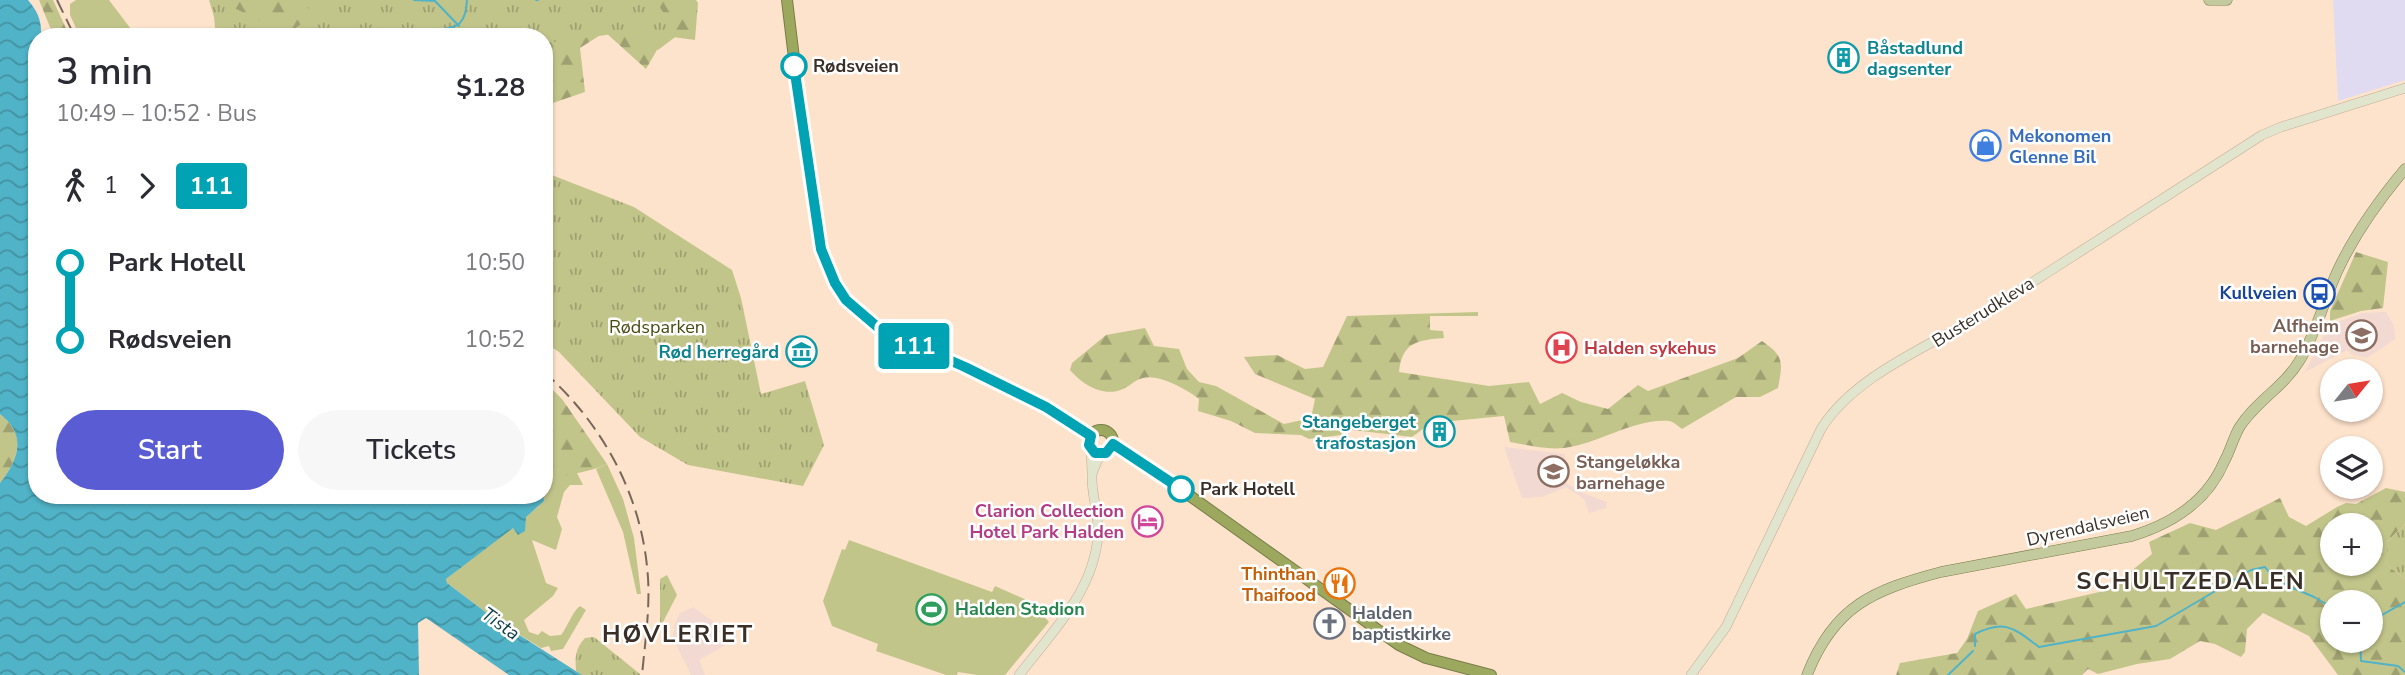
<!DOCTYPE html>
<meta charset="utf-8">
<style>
:root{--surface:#fff;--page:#f7f7f7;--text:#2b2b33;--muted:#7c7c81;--accent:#5a5cd4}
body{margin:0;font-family:"Nunito Sans",sans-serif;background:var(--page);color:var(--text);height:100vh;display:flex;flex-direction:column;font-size:26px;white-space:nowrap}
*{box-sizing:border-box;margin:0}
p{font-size:23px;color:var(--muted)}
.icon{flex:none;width:38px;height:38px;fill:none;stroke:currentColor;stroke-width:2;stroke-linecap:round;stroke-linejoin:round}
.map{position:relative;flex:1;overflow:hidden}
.side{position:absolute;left:28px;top:28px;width:525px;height:476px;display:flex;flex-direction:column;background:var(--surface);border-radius:28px;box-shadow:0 2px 5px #0004}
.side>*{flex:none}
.badge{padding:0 14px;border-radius:5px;font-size:24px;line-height:46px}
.needle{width:46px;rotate:60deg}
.tools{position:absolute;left:2320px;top:359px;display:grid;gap:14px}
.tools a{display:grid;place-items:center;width:63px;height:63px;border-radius:50%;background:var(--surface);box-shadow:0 2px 5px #0004;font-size:35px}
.map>.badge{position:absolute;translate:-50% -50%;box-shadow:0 0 0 4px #fff}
.legs{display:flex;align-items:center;gap:10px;height:77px;padding:0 28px;font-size:23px}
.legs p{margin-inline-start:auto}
.overview{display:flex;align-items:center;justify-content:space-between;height:119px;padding:0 28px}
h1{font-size:38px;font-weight:600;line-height:52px}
.button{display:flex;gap:14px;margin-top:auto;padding:14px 28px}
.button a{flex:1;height:80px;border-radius:42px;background:var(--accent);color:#fff;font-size:28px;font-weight:600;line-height:80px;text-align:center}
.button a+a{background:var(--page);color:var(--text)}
ul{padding:0 28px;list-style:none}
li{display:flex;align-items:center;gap:24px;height:77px;font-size:26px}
li i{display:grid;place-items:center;width:10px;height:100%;margin:0 9px;background:currentColor}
li i::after{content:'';width:18px;height:18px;margin:-9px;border:5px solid;border-radius:50%;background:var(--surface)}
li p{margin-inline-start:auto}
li:first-child i{background:linear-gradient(#0000 50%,currentColor 0)}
li:last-child i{background:linear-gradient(currentColor 50%,#0000 0)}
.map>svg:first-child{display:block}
.commercial{fill:#e0dbf1}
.education{fill:#f2d9d1}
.grass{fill:#c2c58a}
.forest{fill:url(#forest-firs);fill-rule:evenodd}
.park{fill:url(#park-tufts)}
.water{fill:url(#water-waves)}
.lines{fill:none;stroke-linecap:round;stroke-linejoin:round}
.stream{stroke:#50b3c7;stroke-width:2}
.secondary-casing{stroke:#c3aa94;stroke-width:10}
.primary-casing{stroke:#797e4a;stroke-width:11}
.highway-casing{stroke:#797e4a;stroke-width:12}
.secondary{stroke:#e1e5ce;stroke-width:9}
.primary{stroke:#c3cb9e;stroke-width:10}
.highway{stroke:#9ba85d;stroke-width:10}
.rail{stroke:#77675a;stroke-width:2;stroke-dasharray:14 7;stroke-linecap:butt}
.line-1-casing{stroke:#fff;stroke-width:16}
.line-1{stroke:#00a3b4;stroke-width:10}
.stop-1-dot{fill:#fff;stroke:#00a3b4;stroke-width:3.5}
.labels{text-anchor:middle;stroke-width:5;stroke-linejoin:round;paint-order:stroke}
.culture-label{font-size:18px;font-weight:bold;fill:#0d838f;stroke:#fff;text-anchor:end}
.stop-label{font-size:18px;font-weight:bold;fill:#3a2f27;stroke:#fff;text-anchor:start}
.shop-label{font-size:18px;font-weight:bold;fill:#366cbe;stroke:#fff;text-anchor:start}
.transit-label{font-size:18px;font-weight:bold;fill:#164399;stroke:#fff;text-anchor:end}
.street-label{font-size:18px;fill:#3a2f27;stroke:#fff}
.education-label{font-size:18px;font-weight:bold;fill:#785e54;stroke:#fff;text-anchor:end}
.park-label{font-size:18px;fill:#4a4b13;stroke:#fff}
.health-label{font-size:18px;font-weight:bold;fill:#be3a42;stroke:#fff;text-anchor:start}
.hotel-label{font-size:18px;font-weight:bold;fill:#b23c85;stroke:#fff;text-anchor:end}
.food-label{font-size:18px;font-weight:bold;fill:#c56008;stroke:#fff;text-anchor:end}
.leisure-label{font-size:18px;font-weight:bold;fill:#27864d;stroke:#fff;text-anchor:start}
.worship-label{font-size:18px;font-weight:bold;fill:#5b616d;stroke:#fff;text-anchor:start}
.water-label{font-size:19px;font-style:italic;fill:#0d3c45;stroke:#fff}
.district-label{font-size:24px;font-weight:bold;letter-spacing:2px;fill:#3a2f27;stroke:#fff}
</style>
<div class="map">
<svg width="2405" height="675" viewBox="0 0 2405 675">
<defs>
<pattern id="forest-firs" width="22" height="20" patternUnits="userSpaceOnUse" patternTransform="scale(1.75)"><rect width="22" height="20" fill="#c2c58a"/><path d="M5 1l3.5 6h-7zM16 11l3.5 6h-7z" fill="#9fa071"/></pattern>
<pattern id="park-tufts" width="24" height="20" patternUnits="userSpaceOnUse" patternTransform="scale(1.75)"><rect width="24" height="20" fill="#c2c58a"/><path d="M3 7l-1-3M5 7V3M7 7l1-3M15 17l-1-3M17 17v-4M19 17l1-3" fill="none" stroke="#9fa071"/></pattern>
<pattern id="water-waves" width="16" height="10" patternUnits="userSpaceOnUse" patternTransform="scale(1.75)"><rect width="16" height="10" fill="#50b3c7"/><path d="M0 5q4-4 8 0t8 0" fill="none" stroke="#4392a2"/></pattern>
</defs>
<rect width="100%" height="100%" fill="#fee3cc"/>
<!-- commercial -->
<path class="commercial" d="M2333,0H2405V80L2338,101Z"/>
<!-- education -->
<g class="education">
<path d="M2386,312L2394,326L2395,339L2367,358L2352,355L2347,350L2305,372L2329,325L2363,313Z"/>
<path d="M1504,447L1565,454L1563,475L1566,483L1583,493L1607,502L1606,508L1589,513L1584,499L1566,487L1542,497L1522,498Z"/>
<path d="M693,607L718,625L737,633L735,639L726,645L699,660L705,675H691L673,638L674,626L680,613Z"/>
</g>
<!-- grass -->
<g class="grass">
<path d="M76,0H109L137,37H80L70,15V4Z"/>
<path d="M607,464L623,499L634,538L641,594H637L623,532L596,469Z"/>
<path d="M575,469L583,485H570L564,492L557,517L562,529L556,550L532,540L546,583L558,588L553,596L524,620L529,632L538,635L542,631L550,636L561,635C568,626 572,612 580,606L586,610L563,649L551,651L549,646L541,648L496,620L447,583L446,579L539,506L544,495V483Z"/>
<path d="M849,540L992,592L995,586L1031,602L1049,622L1005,675H977L958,672L957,675H946L876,651L878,644L832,626L823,601L842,549L845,550Z"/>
</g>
<!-- forest -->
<g class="forest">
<path d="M39,0H53L70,37H54Z"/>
<path d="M218,0H696L698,3L695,40L665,36L646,69L605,32L580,48L585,92L544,106V37H222Z"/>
<path d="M2356,252L2388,262L2383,308L2361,311L2330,321V311Z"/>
<path d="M1478,312V316H1430V330L1443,331L1444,338C1418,340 1402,342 1399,372L1489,386L1529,382L1540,404L1562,393L1581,402L1608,409L1638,385L1648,391L1738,358L1762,341C1784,356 1783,362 1778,388L1760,397H1736L1682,429C1678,426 1674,422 1669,421C1635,418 1598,444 1564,448C1546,450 1528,445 1510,442L1504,416L1431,423L1412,437L1344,429L1341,435L1309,439L1301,435L1255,433L1231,421L1198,411L1199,399C1186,389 1159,374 1143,378C1136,379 1130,386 1123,389C1103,398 1082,384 1070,370L1072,363L1106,335L1145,328L1154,346L1179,349L1187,369L1199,382L1216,386L1284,424L1311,418L1315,399L1255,374L1244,357L1277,355L1305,369L1323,367L1347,316Z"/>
<path d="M544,381L562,399L607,464C587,474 564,473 544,483Z"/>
<path d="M0,414C27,435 19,459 0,483Z"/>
<path d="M2386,488L2405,492V524L2387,542V565L2405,579V675H2338L2309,636L2263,613L2247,629L2245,652L2241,657L2215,644L2200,641L2170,659L2137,664L2098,674L2088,669L2082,675H1896L1900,663L1957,653L1967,639L1978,611L2016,594L2026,609L2108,590L2152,554L2149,542L2190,523L2216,530L2280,498L2289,517L2306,526L2337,507L2346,503L2356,504ZM2333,525H2371V564H2333ZM2333,602H2371V640H2333Z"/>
</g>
<!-- park -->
<g class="park">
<path d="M209,0H218L287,34L311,17L307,5L312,0H655L678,35L658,50L635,31L548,43L544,66V37H216L214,17Z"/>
<path d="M544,172L634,207L732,270L741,298L761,394L805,381L824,445L803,486L688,465L640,437L559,352L544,342Z"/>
<path d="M2405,524V579L2387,565V542Z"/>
<path d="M667,575L677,595L663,622L660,623V579Z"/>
<path d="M594,637L640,674V675H581L576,671C575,657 575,649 585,638Z"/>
</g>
<!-- water -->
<path class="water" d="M0,0H28C38,12 42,21 41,37H37V495H543L544,501L526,517L525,531L518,535L513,528L446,579L447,583L496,620L582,675H509L426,618L418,623L419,675H0V483C19,459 27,435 0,414Z"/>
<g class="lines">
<!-- stream -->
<g class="stream">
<path d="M414,0L435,1L459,26"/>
<path d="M536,0H538"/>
<path d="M418,37C443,21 465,40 467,0"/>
<path d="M2371,621L2405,602"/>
<path d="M2360,640L2361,661L2398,666L2405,672"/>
<path d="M1975,646V634C2005,619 2014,628 2039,647L2156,626L2251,570L2265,567L2275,580L2314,597L2333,608"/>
<path d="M1948,675L1973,651"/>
</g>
<defs>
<g id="secondary">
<path d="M1091,449L1092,472"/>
<path d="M1019,675C1052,632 1094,591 1098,535C1099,514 1091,493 1092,475C1093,469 1098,461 1100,455"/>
<path d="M1691,675L1726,627L1821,429C1856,373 1934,345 1989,310C2080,252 2170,193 2262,135L2281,127L2405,88"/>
</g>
<g id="primary">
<path d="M2209,0H2227"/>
<path d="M1807,675C1834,606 1873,590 1941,572L2132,536C2171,524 2207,502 2224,462C2230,451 2233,439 2239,428C2255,402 2284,387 2300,360C2316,333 2324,301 2337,272C2354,235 2379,200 2405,169"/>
</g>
<g id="highway">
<path d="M787,0L800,108L821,249C843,325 900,337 964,366C1008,386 1051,409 1091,436"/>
<circle cx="1101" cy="442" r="12"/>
<path d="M1113,444L1186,493L1399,645L1426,658L1491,675"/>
</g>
</defs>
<!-- secondary casing -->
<use href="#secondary" class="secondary-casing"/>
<!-- primary casing -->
<use href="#primary" class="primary-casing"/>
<!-- highway casing -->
<use href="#highway" class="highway-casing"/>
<!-- secondary -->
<use href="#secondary" class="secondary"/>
<!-- primary -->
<use href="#primary" class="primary"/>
<!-- highway -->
<use href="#highway" class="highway"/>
<!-- rail -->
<g class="rail">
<path d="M57,0L75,37"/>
<path d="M544,372C604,425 643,498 648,578C650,610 645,643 642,675"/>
</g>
</g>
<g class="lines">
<defs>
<path id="line-1" d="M794,66L821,249L835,283L846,300L881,330L965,367L1046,407L1091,436L1089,445L1095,453H1106L1113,444L1181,489"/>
</defs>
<!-- line-1 casing -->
<use href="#line-1" class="line-1-casing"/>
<!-- line-1 -->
<use href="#line-1" class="line-1"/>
</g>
<!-- icons -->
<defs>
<symbol id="building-ring" viewBox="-11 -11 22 22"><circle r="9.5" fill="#fff" stroke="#0f9aa8" stroke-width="1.5"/><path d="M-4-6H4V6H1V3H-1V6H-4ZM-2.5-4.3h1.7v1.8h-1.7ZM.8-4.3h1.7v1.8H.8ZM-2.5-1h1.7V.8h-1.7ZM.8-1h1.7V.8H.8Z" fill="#0f9aa8"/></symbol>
<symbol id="shop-ring" viewBox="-11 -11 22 22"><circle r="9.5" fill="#fff" stroke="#3f7fe0" stroke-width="1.5"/><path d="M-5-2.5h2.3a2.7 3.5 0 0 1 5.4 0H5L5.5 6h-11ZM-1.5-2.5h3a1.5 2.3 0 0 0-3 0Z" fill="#3f7fe0"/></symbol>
<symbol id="bus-ring" viewBox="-11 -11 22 22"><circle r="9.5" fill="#fff" stroke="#1a4fb4" stroke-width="1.5"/><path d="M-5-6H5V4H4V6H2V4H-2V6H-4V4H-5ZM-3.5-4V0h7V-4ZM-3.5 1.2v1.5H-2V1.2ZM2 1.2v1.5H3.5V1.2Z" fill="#1a4fb4"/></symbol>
<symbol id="school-ring" viewBox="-11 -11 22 22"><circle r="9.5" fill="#fff" stroke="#8d6e63" stroke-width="1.5"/><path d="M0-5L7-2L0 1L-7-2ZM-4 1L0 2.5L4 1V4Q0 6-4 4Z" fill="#8d6e63"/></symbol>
<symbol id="hospital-ring" viewBox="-11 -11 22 22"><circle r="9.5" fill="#fff" stroke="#e0444e" stroke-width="1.5"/><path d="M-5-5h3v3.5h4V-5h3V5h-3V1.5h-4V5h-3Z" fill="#e0444e"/></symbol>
<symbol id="museum-ring" viewBox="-11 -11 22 22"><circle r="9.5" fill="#fff" stroke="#0f9aa8" stroke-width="1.5"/><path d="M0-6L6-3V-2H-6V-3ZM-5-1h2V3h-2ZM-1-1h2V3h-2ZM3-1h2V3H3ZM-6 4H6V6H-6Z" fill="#0f9aa8"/></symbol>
<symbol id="hotel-ring" viewBox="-11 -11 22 22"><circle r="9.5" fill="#fff" stroke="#d1479c" stroke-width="1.5"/><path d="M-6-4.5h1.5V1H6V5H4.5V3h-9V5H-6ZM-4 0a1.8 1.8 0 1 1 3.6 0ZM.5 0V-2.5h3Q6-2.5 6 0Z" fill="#d1479c"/></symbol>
<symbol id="restaurant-ring" viewBox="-11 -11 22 22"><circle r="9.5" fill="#fff" stroke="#e8710a" stroke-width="1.5"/><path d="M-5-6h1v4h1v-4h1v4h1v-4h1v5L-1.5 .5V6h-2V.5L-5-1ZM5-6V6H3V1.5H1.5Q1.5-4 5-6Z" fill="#e8710a"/></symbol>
<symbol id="stadium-ring" viewBox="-11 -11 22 22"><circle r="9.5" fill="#fff" stroke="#2e9e5b" stroke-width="1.5"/><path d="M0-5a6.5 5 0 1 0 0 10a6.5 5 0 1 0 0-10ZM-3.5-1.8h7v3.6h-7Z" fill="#2e9e5b"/></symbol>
<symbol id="church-ring" viewBox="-11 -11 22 22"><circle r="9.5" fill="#fff" stroke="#6b7280" stroke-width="1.5"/><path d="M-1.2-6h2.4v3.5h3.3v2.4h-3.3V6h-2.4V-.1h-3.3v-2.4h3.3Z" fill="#6b7280"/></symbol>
</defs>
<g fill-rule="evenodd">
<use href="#building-ring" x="1826" y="40" width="35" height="35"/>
<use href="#shop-ring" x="1968" y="128" width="35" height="35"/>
<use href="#bus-ring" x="2302" y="276" width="35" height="35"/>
<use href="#school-ring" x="2344" y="318" width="35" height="35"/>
<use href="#hospital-ring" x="1544" y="330" width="35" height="35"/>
<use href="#museum-ring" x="784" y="334" width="35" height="35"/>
<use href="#building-ring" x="1422" y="414" width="35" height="35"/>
<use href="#school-ring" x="1536" y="454" width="35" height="35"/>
<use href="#hotel-ring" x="1130" y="504" width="35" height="35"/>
<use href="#restaurant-ring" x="1322" y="566" width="35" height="35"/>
<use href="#stadium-ring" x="914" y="592" width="35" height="35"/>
<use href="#church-ring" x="1312" y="606" width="35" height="35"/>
</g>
<!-- markers -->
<g class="stop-1-dot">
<circle cx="794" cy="66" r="12"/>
<circle cx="1181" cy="489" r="12"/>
</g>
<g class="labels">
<!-- culture labels -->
<g class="culture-label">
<text x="1867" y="54" text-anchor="start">Båstadlund<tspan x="1867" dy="21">dagsenter</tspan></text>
<text x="779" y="358">Rød herregård</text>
<text x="1416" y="428">Stangeberget<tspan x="1416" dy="21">trafostasjon</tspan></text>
</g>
<!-- stop labels -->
<g class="stop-label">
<text x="813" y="72">Rødsveien</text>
<text x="1200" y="495">Park Hotell</text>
</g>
<!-- shop labels -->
<g class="shop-label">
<text x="2009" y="142">Mekonomen<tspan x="2009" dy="21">Glenne Bil</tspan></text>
</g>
<!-- transit labels -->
<g class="transit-label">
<text x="2297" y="299">Kullveien</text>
</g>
<!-- street labels -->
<g class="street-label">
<text transform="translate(1983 312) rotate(-32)" y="6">Busterudkleva</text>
<text transform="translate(2088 526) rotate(-13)" y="6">Dyrendalsveien</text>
</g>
<!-- education labels -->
<g class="education-label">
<text x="2339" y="332">Alfheim<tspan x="2339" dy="21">barnehage</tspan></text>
<text x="1576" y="468" text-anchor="start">Stangeløkka<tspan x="1576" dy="21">barnehage</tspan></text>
</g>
<!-- park labels -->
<g class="park-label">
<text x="657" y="333">Rødsparken</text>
</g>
<!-- health labels -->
<g class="health-label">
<text x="1584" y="354">Halden sykehus</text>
</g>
<!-- hotel labels -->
<g class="hotel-label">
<text x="1124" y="517">Clarion Collection<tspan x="1124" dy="21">Hotel Park Halden</tspan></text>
</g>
<!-- food labels -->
<g class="food-label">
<text x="1316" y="580">Thinthan<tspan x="1316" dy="21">Thaifood</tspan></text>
</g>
<!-- leisure labels -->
<g class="leisure-label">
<text x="955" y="615">Halden Stadion</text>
</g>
<!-- worship labels -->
<g class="worship-label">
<text x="1352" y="619">Halden<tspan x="1352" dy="21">baptistkirke</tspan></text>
</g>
<!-- water labels -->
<g class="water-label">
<text transform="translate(501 623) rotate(35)" y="7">Tista</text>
</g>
<!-- district labels -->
<g class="district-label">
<text x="2191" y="589">SCHULTZEDALEN</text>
<text x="678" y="642">HØVLERIET</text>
</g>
</g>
</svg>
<div class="tools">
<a><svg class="needle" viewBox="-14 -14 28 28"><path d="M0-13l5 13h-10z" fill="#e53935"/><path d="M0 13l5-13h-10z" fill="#7c7c81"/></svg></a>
<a><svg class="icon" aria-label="layers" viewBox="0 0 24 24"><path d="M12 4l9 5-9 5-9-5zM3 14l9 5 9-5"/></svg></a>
<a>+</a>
<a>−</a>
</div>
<b class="badge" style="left:914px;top:346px;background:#00a3b4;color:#fff">111</b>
<section class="side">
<div class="overview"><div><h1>3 min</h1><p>10:49 – 10:52 · Bus</p></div><b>$1.28</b></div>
<div class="legs"><svg class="icon" aria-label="walk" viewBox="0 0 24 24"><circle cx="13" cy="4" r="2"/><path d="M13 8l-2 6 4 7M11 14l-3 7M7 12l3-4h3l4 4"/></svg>1<svg class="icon" aria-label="forward" viewBox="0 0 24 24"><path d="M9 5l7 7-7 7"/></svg><b class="badge" style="background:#00a3b4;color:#fff">111</b></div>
<ul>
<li><i style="color:#00a3b4"></i><b>Park Hotell</b><p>10:50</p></li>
<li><i style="color:#00a3b4"></i><b>Rødsveien</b><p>10:52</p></li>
</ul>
<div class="button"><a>Start</a><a>Tickets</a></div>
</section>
</div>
